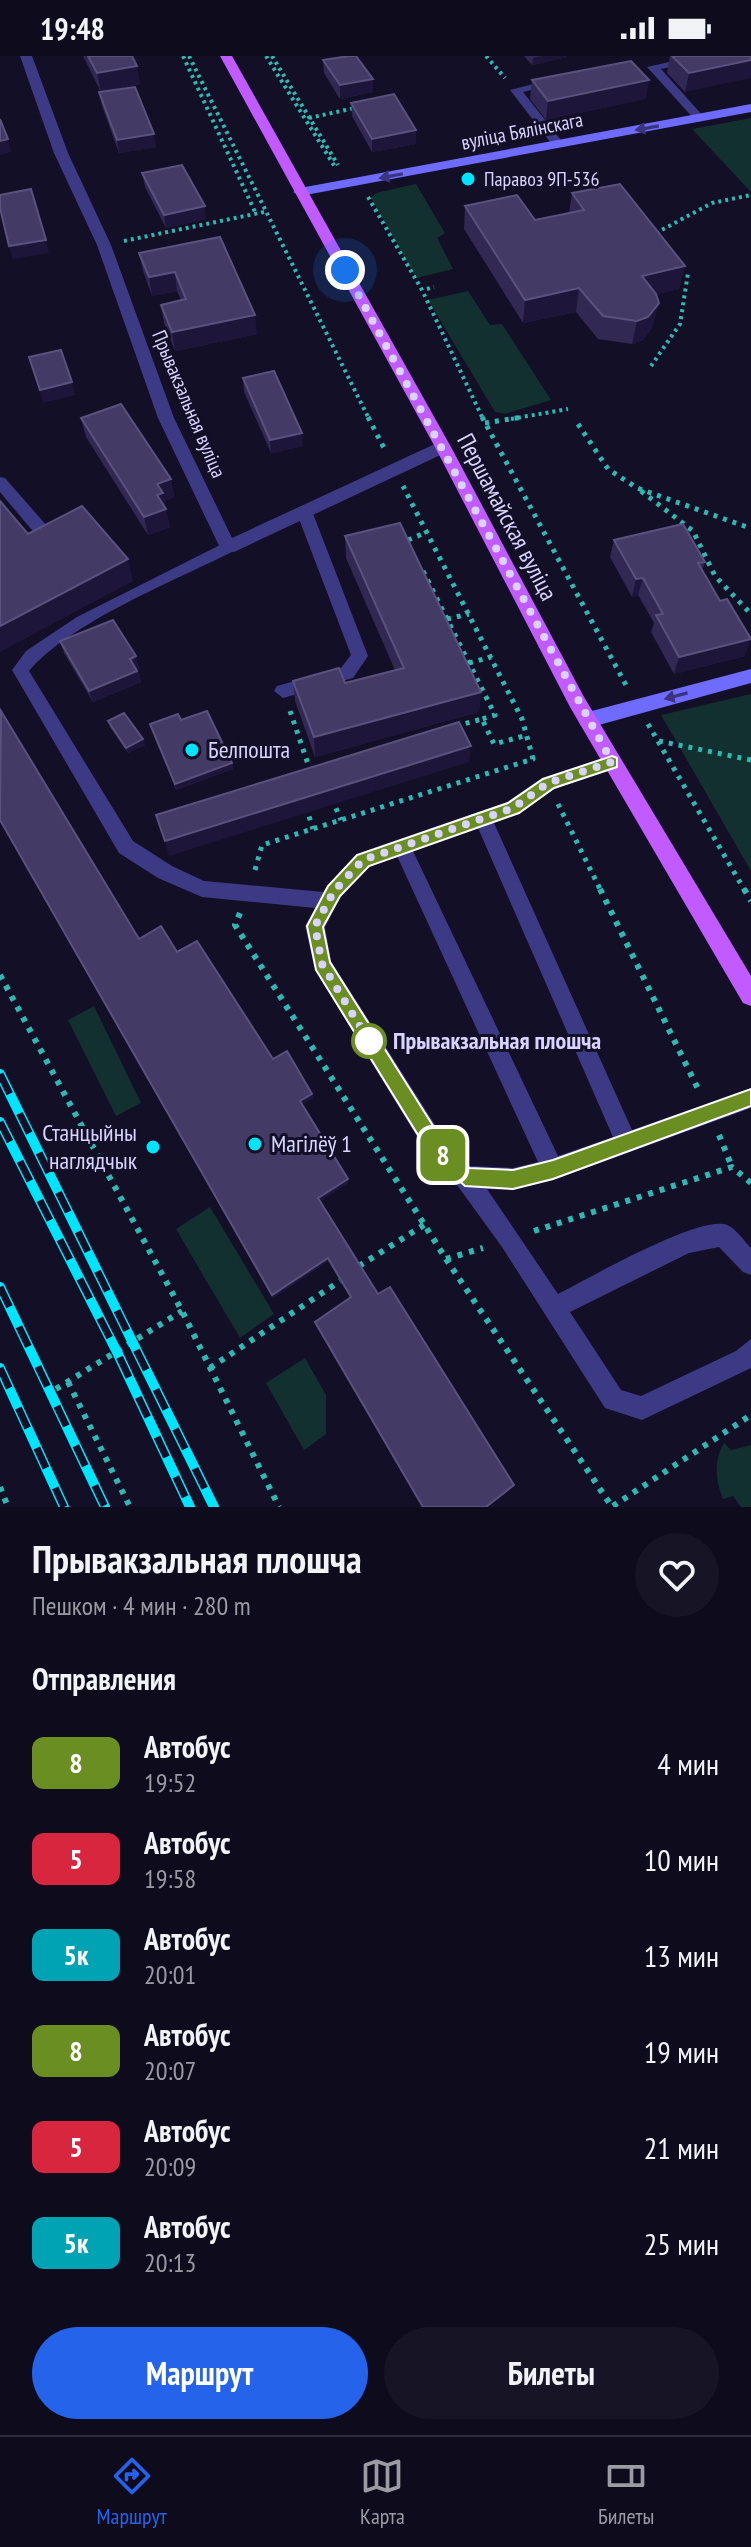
<!DOCTYPE html>
<html lang="ru">
<meta charset="utf-8">
<style>
:root{--surface:#0e0b1c;--page:#171425;--text:#f1f3f6;--muted:#9b9ba3;--line:#2e2b3b;--accent:#2563eb}
body{margin:0;font-family:"PT Sans Narrow",sans-serif;background:var(--page);color:var(--text);height:100vh;display:flex;flex-direction:column;font-size:30px;white-space:nowrap}
*{box-sizing:border-box;margin:0}
p{font-size:26px;color:var(--muted)}
.icon{flex:none;width:44px;height:44px;fill:none;stroke:currentColor;stroke-width:2;stroke-linecap:round;stroke-linejoin:round}
.map{position:relative;height:1451px;overflow:hidden}
.drawer{display:flex;flex-direction:column;background:var(--surface);flex:1}
.drawer>*{flex:none}
.badge{padding:0 16px;border-radius:12px;font-size:28px;line-height:52px}
.you{position:absolute;width:40px;height:40px;margin:-20px;border:6px solid #fff;border-radius:50%;background:#1a73e8;box-shadow:0 0 0 12px #1a73e833}
.map>.badge{position:absolute;translate:-50% -50%;box-shadow:0 0 0 4px #fff}
h2{padding:0 32px;font-size:30px;line-height:72px}
.round{display:grid;place-items:center;flex:none;width:84px;height:84px;border-radius:42px;background:var(--page)}
.head{display:flex;align-items:center;justify-content:space-between;height:136px;padding:0 32px}
h1{font-size:38px;font-weight:800;line-height:60px}
.button{display:flex;gap:16px;margin-top:auto;padding:16px 32px}
.button a{flex:1;height:92px;border-radius:48px;background:var(--accent);color:#fff;font-size:32px;font-weight:800;line-height:92px;text-align:center}
.button a+a{background:var(--page);color:var(--text)}
ul{padding:0;list-style:none}
li{display:flex;align-items:center;gap:24px;height:96px;padding:0 32px}
li div{flex:1}
li b{display:block;font-size:30px}
li em{font-style:normal}
li .badge{min-width:88px;font-weight:700;text-align:center}
.status{display:flex;justify-content:space-between;align-items:center;height:56px;padding:0 40px;background:var(--surface);direction:ltr}
.status svg{height:22px;fill:currentColor}
.tabs{display:flex;justify-content:space-around;align-items:center;height:112px;border-top:2px solid var(--line);background:var(--surface);font-size:22px;color:var(--muted)}
.tabs a{display:grid;justify-items:center;gap:4px}
.tabs .active{color:var(--accent)}
.map>svg:first-child{display:block}
.green{fill:#12302f}
.lines{fill:none;stroke-linecap:round;stroke-linejoin:round}
.path-far2{stroke:#2fb8b0;stroke-width:4;stroke-dasharray:3 4;stroke-linecap:butt}
.path-far1{stroke:#2fb8b0;stroke-width:5;stroke-dasharray:4 6;stroke-linecap:butt}
.path{stroke:#2fb8b0;stroke-width:6;stroke-dasharray:5 7;stroke-linecap:butt}
.service{fill:#3d3a85;fill-rule:evenodd}
.minor{fill:#3d3a85;fill-rule:evenodd}
.secondary{fill:#6f6bff;fill-rule:evenodd}
.primary{fill:#c25bff;fill-rule:evenodd}
.rail-casing{stroke:#00e5ff;stroke-width:10}
.rail{stroke:#130f26;stroke-width:7;stroke-dasharray:22;stroke-linecap:butt}
.wall{fill:#312854}
.shaded-wall{fill:#1d163a}
.building{fill:#433a66;stroke:#5a527e;stroke-width:2}
.oneway{fill:#38347d}
.line{fill:#6b8e23;stroke:#fff;stroke-width:2}
.walk{stroke:#d9d4ff;stroke-width:8;stroke-dasharray:0 14.4}
.poi-dot{fill:#00e5ff;stroke:#130f26;stroke-width:3}
.stop-dot{fill:#fff;stroke:#6b8e23;stroke-width:4}
.labels{text-anchor:middle;stroke-width:6;stroke-linejoin:round;paint-order:stroke}
.far-street-label{font-size:20px;fill:#d9d4ff;stroke:#130f26}
.far-poi-label{font-size:20px;fill:#d9d4ff;stroke:#130f26;text-anchor:start}
.street-label{font-size:24px;fill:#d9d4ff;stroke:#130f26}
.poi-label{font-size:24px;fill:#d9d4ff;stroke:#130f26;text-anchor:start}
.stop-label{font-size:24px;font-weight:bold;fill:#d9d4ff;stroke:#130f26;text-anchor:start}
</style>
<div class="status"><b>19:48</b><svg viewBox="0 0 49 12"><path d="M0 12V9h3v3zM5 12V6h3v6zM10 12V3h3v9zM15 12V0h3v12zM26 1h20v11H26zM47 4h2v5h-2z"/></svg></div>
<div class="map">
<svg width="751" height="1451" viewBox="0 0 751 1451">
<rect width="100%" height="100%" fill="#130f26"/>
<!-- green -->
<g class="green">
<path d="M751,62V136L692,73Z"/>
<path d="M416,128L445,177L437,182L453,213L416,222L371,142L376,137Z"/>
<path d="M468,235L490,269L502,268L551,344L505,358L495,356L428,244Z"/>
<path d="M751,638V815L661,659Z"/>
<path d="M94,950L141,1047L116,1060L68,964Z"/>
<path d="M210,1151L274,1258L240,1282L176,1173Z"/>
<path d="M305,1302L326,1339V1378L304,1394L266,1327Z"/>
<path d="M724,1387L731,1394L751,1389V1451H741L733,1440L723,1443C716,1425 713,1405 724,1387Z"/>
</g>
<g class="lines">
<!-- path-far2 -->
<g class="path-far2">
<path d="M183,0L256,158"/>
<path d="M189,0L369,363"/>
<path d="M266,0L335,111"/>
<path d="M272,0L338,109"/>
<path d="M486,0L505,22"/>
<path d="M309,62L355,52"/>
<path d="M368,141L422,234L483,363"/>
<path d="M656,177L712,147L751,139"/>
<path d="M124,185L264,156"/>
<path d="M427,233L434,231"/>
<path d="M651,310L680,268L688,217"/>
<path d="M511,363L568,353"/>
</g>
<!-- path-far1 -->
<g class="path-far1">
<path d="M368,361L386,396"/>
<path d="M482,361L627,631"/>
<path d="M485,367L523,361"/>
<path d="M578,368L608,413L637,432L747,471"/>
<path d="M641,435L693,475L715,520L751,558"/>
<path d="M408,484L427,476"/>
<path d="M423,515L495,659L482,663"/>
<path d="M447,563L469,558"/>
<path d="M469,607L491,601"/>
<path d="M290,655L310,714"/>
<path d="M648,668L745,835"/>
<path d="M456,670L482,663L494,688L524,680"/>
<path d="M659,685L751,704"/>
<path d="M332,743L341,764"/>
<path d="M558,748L601,835"/>
<path d="M306,751L313,773"/>
<path d="M255,814L262,789L533,703L522,663L403,430"/>
</g>
<!-- path -->
<g class="path">
<path d="M600,833L700,1037"/>
<path d="M744,833L751,845"/>
<path d="M240,857L235,869L446,1203L612,1451"/>
<path d="M0,919L182,1255L279,1451"/>
<path d="M719,1079L732,1111"/>
<path d="M534,1175L732,1111L751,1127"/>
<path d="M446,1203L483,1192"/>
<path d="M359,1210L424,1169"/>
<path d="M210,1312L340,1225"/>
<path d="M68,1326L130,1451"/>
<path d="M56,1333L182,1255"/>
<path d="M0,1431L8,1451"/>
<path d="M613,1450L751,1359"/>
</g>
<!-- service -->
<g class="service">
<path d="M696,0H721L661,13L703,60L705,62L699,66L695,64L647,11Z"/>
<path d="M553,23L557,24V28L523,36L564,88L558,92L554,91L510,34Z"/>
<path d="M0,421L5,422L54,478L56,482L54,486H42L0,436Z"/>
<path d="M304,449L312,455L368,600L353,622L283,642L274,635L277,630L341,612L351,599L296,455Z"/>
<path d="M228,485L234,487L236,491L234,495C176,524 69,567 29,615L133,785L172,810L204,825L323,836L356,798L507,746L542,722L612,699L618,701L621,706L618,711L554,733L519,757L494,767L632,1074L751,1032V1052L553,1124L513,1134L487,1133L558,1238C591,1221 691,1164 723,1168C734,1169 744,1185 751,1192V1219L743,1216L719,1191L689,1197L570,1256L621,1334L641,1340L736,1295L751,1283V1312L642,1364L605,1352L502,1191L457,1129L430,1102L315,914L305,870L315,852L202,841L158,822L119,797L12,614L26,595L77,561ZM478,772L613,1081L558,1100L413,795ZM397,800L538,1106L513,1112L470,1110L446,1086L331,905L325,871L341,841L370,810Z"/>
</g>
<!-- minor -->
<path class="minor" d="M20,0H32L68,97L111,189L174,362L232,482L437,387H449V395L234,496H222L158,362L97,189L54,97Z"/>
<!-- secondary -->
<g class="secondary">
<path d="M751,48V56L300,140L293,136L300,132Z"/>
<path d="M751,613V627L588,672L581,670L578,664L581,658L588,656Z"/>
</g>
<!-- primary -->
<path class="primary" d="M220,0H232L451,391L584,641L751,920V950L743,947L570,651L435,391Z"/>
<defs>
<g id="rail">
<path d="M0,1018L214,1451"/>
<path d="M0,1066L118,1298L190,1451"/>
<path d="M0,1231L105,1451"/>
<path d="M0,1312L64,1451"/>
</g>
</defs>
<!-- rail casing -->
<use href="#rail" class="rail-casing"/>
<!-- rail -->
<use href="#rail" class="rail"/>
</g>
<!-- wall -->
<g class="wall">
<path d="M83,0H132L140,28L101,36Z"/>
<path d="M524,0H567V1L532,9Z"/>
<path d="M670,0H751L685,36L667,17Z"/>
<path d="M323,4L373,36L340,43L324,17Z"/>
<path d="M532,24H649L645,43L546,64L530,43Z"/>
<path d="M99,36L156,91L119,97L102,50Z"/>
<path d="M351,47L416,74V88L372,96L352,60Z"/>
<path d="M142,117L206,163L166,172L145,131Z"/>
<path d="M572,137L685,210L679,233L657,238L653,270L643,284L632,288L598,283L576,256L523,267L464,173L465,150L535,164L569,157Z"/>
<path d="M220,181L257,278L175,295L164,267L161,249L181,244L177,235L152,240L143,215L139,197Z"/>
<path d="M243,322L303,390L271,397L244,336Z"/>
<path d="M81,362L171,423L174,441L164,445L170,471L148,479L86,381Z"/>
<path d="M345,480L481,636L479,656L315,701L295,645L293,625L345,627L395,614L346,502Z"/>
<path d="M614,484L705,506L702,514L745,600L674,618L651,576L654,567L638,539L632,541L610,501Z"/>
<path d="M60,585L139,612L137,613L141,626L93,646L64,597Z"/>
<path d="M181,664L232,707L233,713L176,734L150,668Z"/>
<path d="M108,665L145,689L128,697L110,671Z"/>
<path d="M0,765L139,883L177,896L273,1003L312,1038L313,1042L302,1048L348,1127L320,1145L486,1451H422L315,1268V1266L350,1241L328,1205L273,1242Z"/>
</g>
<!-- shaded-wall -->
<g class="shaded-wall">
<path d="M543,0H567V1L532,9L533,2Z"/>
<path d="M751,4V22L685,36L689,17Z"/>
<path d="M137,10L140,28L101,36L97,17Z"/>
<path d="M373,23V36L340,43V29Z"/>
<path d="M649,24L645,43L546,64L548,45Z"/>
<path d="M416,74V88L372,96V83Z"/>
<path d="M154,78L156,91L119,97L117,84Z"/>
<path d="M8,83L11,96L0,99V85Z"/>
<path d="M205,150L206,163L166,172L164,159Z"/>
<path d="M46,184L49,197L13,203L9,190Z"/>
<path d="M685,210L679,233L637,243L642,220Z"/>
<path d="M175,216L177,235L152,240L149,221Z"/>
<path d="M579,232L576,256L523,267L525,244Z"/>
<path d="M659,247L653,270L643,284L632,288L637,265Z"/>
<path d="M255,259L257,278L175,295L172,276Z"/>
<path d="M72,326L75,339L43,347L40,334Z"/>
<path d="M302,377L303,390L271,397L270,384Z"/>
<path d="M171,423L174,441L164,445L170,471L148,479L144,461L157,439V428Z"/>
<path d="M128,503L133,525L0,596V570Z"/>
<path d="M643,522L638,539L632,541L636,523Z"/>
<path d="M751,583L745,600L674,618L679,601Z"/>
<path d="M136,600L139,612L133,615L130,603Z"/>
<path d="M137,615L141,626L93,646L89,635Z"/>
<path d="M481,636L479,656L315,701L314,681Z"/>
<path d="M143,683L145,689L128,697L126,692Z"/>
<path d="M471,690L469,706L169,800L165,785Z"/>
<path d="M232,707L233,713L176,734L175,728Z"/>
<path d="M312,1038L313,1042L301,1049L300,1045Z"/>
<path d="M348,1123V1127L319,1146L318,1142Z"/>
<path d="M328,1202V1205L273,1242L272,1239Z"/>
</g>
<!-- building -->
<g class="building">
<path d="M88,0H132L137,10L97,17Z"/>
<path d="M349,0H356L373,23L340,29L323,4Z"/>
<path d="M672,0H751V4L689,17Z"/>
<path d="M631,5L649,24L548,45L532,24Z"/>
<path d="M135,31L154,78L117,84L99,36Z"/>
<path d="M394,38L416,74L372,83L351,47Z"/>
<path d="M0,63L8,83L0,85Z"/>
<path d="M182,109L205,150L164,159L142,117Z"/>
<path d="M620,128L685,210L642,220L656,238L659,247L648,261L637,265L603,260L579,232L525,244L465,150L517,139L535,164L584,154L572,137Z"/>
<path d="M31,133L46,184L9,190L0,152V139Z"/>
<path d="M220,181L255,259L172,276L161,249L186,243L175,216L149,221L139,197Z"/>
<path d="M61,294L72,326L40,334L29,301Z"/>
<path d="M274,315L302,377L270,384L243,322Z"/>
<path d="M121,348L171,423L157,428L163,437L157,439L166,453L144,461L81,362Z"/>
<path d="M0,445L28,478L82,450L128,503L0,570Z"/>
<path d="M400,467L481,636L314,681L293,625L339,612L345,627L404,612L345,480Z"/>
<path d="M683,468L705,506L698,507L720,545L727,543L751,583L679,601L656,559L663,558L643,522L636,523L614,484Z"/>
<path d="M113,564L136,600L130,603L137,615L89,635L60,585Z"/>
<path d="M1,655L139,883L161,870L177,896L197,885L273,1003L287,995L312,1038L300,1045L348,1123L318,1142L378,1238L390,1231L514,1429L486,1451H423L315,1266L351,1241L328,1202L272,1239L0,764Z"/>
<path d="M207,655L232,707L175,728L150,668L178,658L181,664Z"/>
<path d="M124,657L143,683L126,692L108,665Z"/>
<path d="M459,666L471,690L165,785L156,759Z"/>
</g>
<!-- one-way arrows -->
<defs><path id="oneway-solid" d="M-6-.8H1V-3.2L6.5 0L1 3.2V.8H-6Z" transform="scale(2)"/></defs>
<g class="oneway">
<use href="#oneway-solid" transform="translate(647 72) rotate(170)"/>
<use href="#oneway-solid" transform="translate(391 120) rotate(169)"/>
<use href="#oneway-solid" transform="translate(676 640) rotate(165)"/>
</g>
<!-- line -->
<path class="line" d="M612,700L617,702V711L554,732L519,757L369,810L340,840L323,871L330,906L444,1087L469,1112L513,1114L553,1104L751,1033V1050L553,1123L513,1133L465,1130L431,1100L316,914L307,870L328,830L357,799L508,747L543,723Z"/>
<g class="lines">
<!-- walk -->
<path class="walk" d="M345,214L612,706L548,727L513,752L363,804L334,835L315,870L322,908L369,985"/>
</g>
<!-- markers -->
<g class="poi-dot">
<circle cx="468" cy="123" r="8"/>
<circle cx="192" cy="694" r="8"/>
<circle cx="255" cy="1088" r="8"/>
<circle cx="153" cy="1091" r="8"/>
</g>
<circle class="stop-dot" cx="369" cy="985" r="16"/>
<g class="labels">
<!-- far-street labels -->
<g class="far-street-label">
<text transform="translate(522 75) rotate(-11)" y="7">вуліца Бялінскага</text>
<text transform="translate(189 348) rotate(67)" y="7">Прывакзальная вуліца</text>
</g>
<!-- far-poi labels -->
<g class="far-poi-label">
<text x="484" y="130">Паравоз 9П-536</text>
</g>
<!-- street labels -->
<g class="street-label">
<text transform="translate(507 461) rotate(62)" y="8">Першамайская вуліца</text>
</g>
<!-- poi labels -->
<g class="poi-label">
<text x="208" y="702">Белпошта</text>
<text x="137" y="1085" text-anchor="end">Станцыйны<tspan x="137" dy="28">наглядчык</tspan></text>
<text x="271" y="1096">Магілёў 1</text>
</g>
<!-- stop labels -->
<g class="stop-label">
<text x="393" y="993">Прывакзальная плошча</text>
</g>
</g>
</svg>
<div class="you" style="left:345px;top:214px"></div>
<b class="badge" style="left:443px;top:1099px;background:#6b8e23;color:#fff">8</b>
</div>
<section class="drawer">
<div class="head"><div><h1>Прывакзальная плошча</h1><p>Пешком · 4 мин · 280 m</p></div><a class="round"><svg class="icon" aria-label="heart" viewBox="0 0 24 24"><path d="M12 20l-8-8c-3-5 5-10 8-4 3-6 11-1 8 4z"/></svg></a></div>
<h2>Отправления</h2>
<ul>
<li><span class="badge" style="background:#6b8e23;color:#fff">8</span><div><b>Автобус</b><p>19:52</p></div><em>4 мин</em></li>
<li><span class="badge" style="background:#d7263d;color:#fff">5</span><div><b>Автобус</b><p>19:58</p></div><em>10 мин</em></li>
<li><span class="badge" style="background:#00a3b4;color:#fff">5к</span><div><b>Автобус</b><p>20:01</p></div><em>13 мин</em></li>
<li><span class="badge" style="background:#6b8e23;color:#fff">8</span><div><b>Автобус</b><p>20:07</p></div><em>19 мин</em></li>
<li><span class="badge" style="background:#d7263d;color:#fff">5</span><div><b>Автобус</b><p>20:09</p></div><em>21 мин</em></li>
<li><span class="badge" style="background:#00a3b4;color:#fff">5к</span><div><b>Автобус</b><p>20:13</p></div><em>25 мин</em></li>
</ul>
<div class="button"><a>Маршрут</a><a>Билеты</a></div>
</section>
<nav class="tabs">
<a class="active"><svg class="icon" aria-label="directions" viewBox="0 0 24 24"><path d="M12 3l9 9-9 9-9-9zM9 14v-3h6M13 9l2 2-2 2"/></svg>Маршрут</a>
<a><svg class="icon" aria-label="map" viewBox="0 0 24 24"><path d="M3 6l6-2 6 2 6-2v14l-6 2-6-2-6 2zM9 4v14M15 6v14"/></svg>Карта</a>
<a><svg class="icon" aria-label="tickets" viewBox="0 0 24 24"><path d="M3 7h18v10H3zM15 7v10"/></svg>Билеты</a>
</nav>
